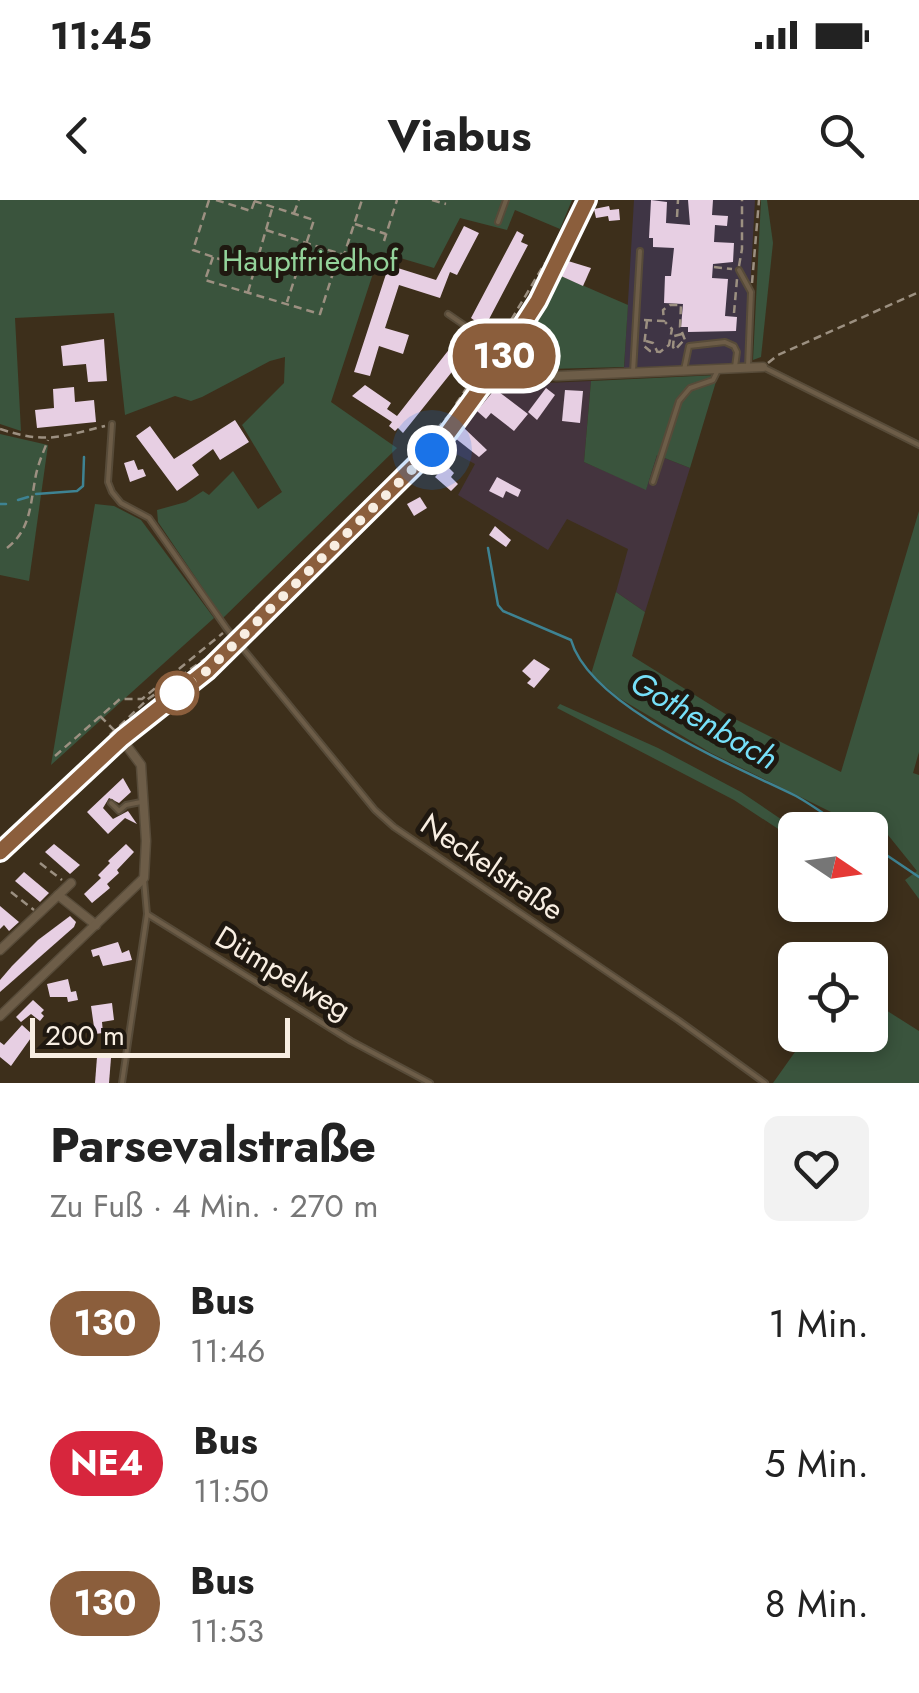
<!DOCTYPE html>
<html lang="de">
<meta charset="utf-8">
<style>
:root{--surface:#fff;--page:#f2f2f2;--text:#222;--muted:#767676}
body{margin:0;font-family:Jost,sans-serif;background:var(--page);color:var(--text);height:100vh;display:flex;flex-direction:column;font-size:38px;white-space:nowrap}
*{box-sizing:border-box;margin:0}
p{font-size:32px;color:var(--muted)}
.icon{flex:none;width:55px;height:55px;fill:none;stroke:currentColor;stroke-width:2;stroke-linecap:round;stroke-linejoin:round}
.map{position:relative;height:883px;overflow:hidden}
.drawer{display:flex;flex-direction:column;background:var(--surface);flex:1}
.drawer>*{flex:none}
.badge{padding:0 20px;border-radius:32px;font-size:35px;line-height:65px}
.needle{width:65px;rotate:103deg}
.buttons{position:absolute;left:778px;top:612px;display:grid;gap:20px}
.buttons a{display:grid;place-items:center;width:110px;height:110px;border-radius:15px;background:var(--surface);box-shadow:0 5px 15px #0003;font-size:50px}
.scale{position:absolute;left:30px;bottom:25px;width:260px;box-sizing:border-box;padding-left:10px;border:5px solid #f8eee2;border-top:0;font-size:28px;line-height:35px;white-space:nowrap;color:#f8eee2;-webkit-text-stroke:8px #1f1810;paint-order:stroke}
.you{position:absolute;width:50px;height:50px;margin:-25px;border:8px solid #fff;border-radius:50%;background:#1a73e8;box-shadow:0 0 0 15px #1a73e833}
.map>.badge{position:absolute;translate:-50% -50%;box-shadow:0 0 0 5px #fff}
.round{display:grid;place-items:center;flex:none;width:105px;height:105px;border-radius:15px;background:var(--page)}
.overview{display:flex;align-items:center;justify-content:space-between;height:170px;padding:0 50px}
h1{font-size:48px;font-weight:700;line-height:75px}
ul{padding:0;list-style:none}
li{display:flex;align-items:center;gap:30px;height:140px;padding:0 50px}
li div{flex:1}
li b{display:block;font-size:38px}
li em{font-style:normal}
li .badge{min-width:110px;font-weight:700;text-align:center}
.status{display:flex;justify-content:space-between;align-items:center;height:70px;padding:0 50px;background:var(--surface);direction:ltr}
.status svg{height:28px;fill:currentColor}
header{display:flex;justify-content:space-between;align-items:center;height:130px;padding:0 50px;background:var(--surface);font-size:45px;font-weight:700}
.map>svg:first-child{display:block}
.commercial{fill:#44343e}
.education{fill:#3f3545}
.green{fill:#3a543d}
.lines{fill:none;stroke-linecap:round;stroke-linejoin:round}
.stream{stroke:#3e8393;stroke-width:2.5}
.building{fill:#e7cfe3}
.lane-casing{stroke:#574b39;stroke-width:8}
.street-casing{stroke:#574b39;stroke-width:11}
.secondary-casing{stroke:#574b39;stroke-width:14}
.path{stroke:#9c9081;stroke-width:2.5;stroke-dasharray:8 5;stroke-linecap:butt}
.lane{stroke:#6d5d48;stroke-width:4}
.street{stroke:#6d5d48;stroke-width:8}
.secondary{stroke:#597679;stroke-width:10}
.line-casing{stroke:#fff;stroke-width:22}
.line{stroke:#8b5e3c;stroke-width:15}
.walk{stroke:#f8eee2;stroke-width:10;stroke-dasharray:0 18}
.stop-dot{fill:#fff;stroke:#8b5e3c;stroke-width:5}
.labels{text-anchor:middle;stroke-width:10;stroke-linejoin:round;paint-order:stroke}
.park-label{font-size:30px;fill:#93d39a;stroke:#1f1810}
.street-label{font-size:30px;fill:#f8eee2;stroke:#1f1810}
.water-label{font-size:32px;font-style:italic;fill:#76dff8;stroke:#1f1810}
</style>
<div class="status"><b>11:45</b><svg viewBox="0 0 49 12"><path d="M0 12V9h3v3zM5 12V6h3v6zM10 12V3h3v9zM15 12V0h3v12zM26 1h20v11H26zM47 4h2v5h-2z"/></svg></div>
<header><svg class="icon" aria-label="back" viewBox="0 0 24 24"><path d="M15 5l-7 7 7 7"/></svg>Viabus<svg class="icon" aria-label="search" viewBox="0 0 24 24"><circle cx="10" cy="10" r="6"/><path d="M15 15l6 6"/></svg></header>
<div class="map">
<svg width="919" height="883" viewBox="0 0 919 883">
<rect width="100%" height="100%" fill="#3d2f1b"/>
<!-- commercial -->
<path class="commercial" d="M511,168L547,183L591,181L584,262L646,289L657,255L690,268L645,412L616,392L628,349L567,319L548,350L458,295L475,264L447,249Z"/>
<!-- education -->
<path class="education" d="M634,0H755L746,164L624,169Z"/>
<!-- green -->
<g class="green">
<path d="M0,0H572L560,29L515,10L507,30L460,18L434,68L380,52L331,202L397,248L223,418L158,322L157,310L186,302L203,291L209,295L233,271L258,309L282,292L242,225L284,183L285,157L270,161L202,197L191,201L175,196L125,215L114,113L15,118L21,231L0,224Z"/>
<path d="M761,0H767L773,43L761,157L753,160Z"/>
<path d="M561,76L628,105L624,167L547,169L525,157L522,148Z"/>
<path d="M718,175L690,268L657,255L646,290L584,262L591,181Z"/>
<path d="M0,234L48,245L29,381L0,375Z"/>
<path d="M95,304L114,306L141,320L214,418L51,565Z"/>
<path d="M919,311V552L913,573L919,575V699L905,680L917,671L888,635L831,612L711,553L619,498L591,474L616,392L645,412L632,456L727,515L841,572Z"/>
<path d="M560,504L658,548L741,592L797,630L795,640L734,600L557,508Z"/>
<path d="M870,800L919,831V883H773L807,835H870Z"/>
</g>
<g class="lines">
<!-- stream -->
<g class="stream">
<path d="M36,294L77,291L83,286L84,257"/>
<path d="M18,300L28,297"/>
<path d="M0,304H6"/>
<path d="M488,348L498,405L503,411L571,440C590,507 735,566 796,596C814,606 831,619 848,630"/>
<path d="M870,644L919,677"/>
</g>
</g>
<!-- building -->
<g class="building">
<path d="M651,0L667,2L666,23L690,25L688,0H713L712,15L728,16L727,26L715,25L714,42L734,43L733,62L713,64L712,78L728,79L725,116L737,117L736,131L688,132V127H681L683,104L664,103L665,76H671L674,48L653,47V38H649Z"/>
<path d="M609,6L610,10L619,9L620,20L609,21L608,16L596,18L594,9Z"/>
<path d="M464,26L479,33L457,75L450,72L440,98L399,85L385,128L409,135L403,154L379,146L370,176L354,172L386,74L382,72L385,64L436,80Z"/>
<path d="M517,31L524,35L521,42L528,45L487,123L480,119L478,123L471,118Z"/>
<path d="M568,61L591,68L583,86L561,76Z"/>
<path d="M458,138L471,148L403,233L398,228L395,231L389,226L392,222L352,196L365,185L391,203L387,209L397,216Z"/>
<path d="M104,139L107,181L88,182L86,164L63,166L61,146Z"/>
<path d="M74,187L75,202L94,200L96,222L37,228L35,210L54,208L53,189Z"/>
<path d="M546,188L555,195L537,220L528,212Z"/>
<path d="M495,189L528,214L514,231L491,213L486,219L477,211Z"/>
<path d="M565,190L583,191L580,223L562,221Z"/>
<path d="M235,220L249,242L220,260L213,249L192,265L199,275L177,291L136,236L150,226L174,259Z"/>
<path d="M463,227L487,250L479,257L455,238Z"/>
<path d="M134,260L138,270L143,269L146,276L130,282L124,263Z"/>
<path d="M446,265L454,273L451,277L458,284L451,291L435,277Z"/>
<path d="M497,277L521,290L518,297L506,291L503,298L489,291Z"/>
<path d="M420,297L427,308L414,316L407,304Z"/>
<path d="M495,326L511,340L506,347L489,335Z"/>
<path d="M534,459L550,469L534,488L527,483L531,479L522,471Z"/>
<path d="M123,578L131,592L119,603L109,598L103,608L113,619L128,611L137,624L125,618L108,634L87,612Z"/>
<path d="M54,644L80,665L70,674L45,652Z"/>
<path d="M126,644L134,652L117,670L119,673L107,684L110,688L92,703L84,694L101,678L98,675L110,663L108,661Z"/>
<path d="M24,672L49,693L40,702L15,681Z"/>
<path d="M0,706L19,722L9,731L4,725L0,729Z"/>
<path d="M70,716L76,722L74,727L0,792V780L12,766L38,740Z"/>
<path d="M118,742L122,753L129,750L132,760L103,766L99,755L93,757L91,750Z"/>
<path d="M68,779L71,792L76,791L78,800L68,802L67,797H50L47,784Z"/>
<path d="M33,800L44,810L41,813L44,816L40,821L31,814L21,822L16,817Z"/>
<path d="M112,803L114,820L102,822L103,833L95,834L91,806Z"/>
<path d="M22,825L33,835L11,866L0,857V842L4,845Z"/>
<path d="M97,857L111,858L109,883H95Z"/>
</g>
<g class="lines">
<defs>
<g id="lane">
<path d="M498,22L506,0"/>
<path d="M739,70L751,92L748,167"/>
<path d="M448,114L502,151"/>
<path d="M763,167L919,245"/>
<path d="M684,170L689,146L725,142L734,146L737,152L735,167"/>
<path d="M633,172L640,51"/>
<path d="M112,224L108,282L112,292L121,303L149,318L227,429L375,610L394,627L678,820L765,883"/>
<path d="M653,282L679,201L690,188L713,180L717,172"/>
<path d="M111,603L119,611L126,605L141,602"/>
<path d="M147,714L351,841L430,883"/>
<path d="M122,883L147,714L144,680"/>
</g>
<g id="street">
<path d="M506,153L533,171L557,176L763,167"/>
<path d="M58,695L96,725"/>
<path d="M0,750L71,683"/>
<path d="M0,816L144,678L146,641L141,565L121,538"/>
</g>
<path id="secondary" d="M0,652L121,538L208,470L448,233L506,153L538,101L587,0"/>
</defs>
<!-- lane casing -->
<use href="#lane" class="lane-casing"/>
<!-- street casing -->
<use href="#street" class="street-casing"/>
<!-- secondary casing -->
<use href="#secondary" class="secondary-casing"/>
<!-- path -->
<g class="path">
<path d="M209,0L193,50L254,71"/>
<path d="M216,0L251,11L255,0"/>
<path d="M432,0L446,4"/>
<path d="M254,1L314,20L287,102"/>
<path d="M294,13L299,0"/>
<path d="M677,17L678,0"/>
<path d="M355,24L386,34"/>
<path d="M266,30L344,55L362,0"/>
<path d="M384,41L397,0"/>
<path d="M213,57L205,80L320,114L339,54"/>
<path d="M739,66L742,49V0"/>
<path d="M714,67L732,69"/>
<path d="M752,83L759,0"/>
<path d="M248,92L272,9"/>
<path d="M734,113L737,79"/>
<path d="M644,120L664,121L663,110L670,105H681L680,127L685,140"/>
<path d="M647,121L644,146L650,151L660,152L669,145L672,129L665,122"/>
<path d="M682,134L674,136L673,147L675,150L684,140"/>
<path d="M646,141L653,143L657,151"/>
<path d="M498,142L545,63"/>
<path d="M768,163L778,155L919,92"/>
<path d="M456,204L490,153"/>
<path d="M0,229C46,244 60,237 105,226"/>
<path d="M428,239L449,215"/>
<path d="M7,348C30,330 30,307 35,280C37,266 43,253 48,240"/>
<path d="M100,516L115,531"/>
<path d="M110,535L148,499L205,459"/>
<path d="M55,556L120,499H142L223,433"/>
<path d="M40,663L62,680"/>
<path d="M11,692L34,710"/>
</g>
<!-- lane -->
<use href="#lane" class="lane"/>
<!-- street -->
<use href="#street" class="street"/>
<!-- secondary -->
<use href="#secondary" class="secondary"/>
</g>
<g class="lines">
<defs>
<path id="line" d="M0,652L122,538L208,470L448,233L491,174L538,101L587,0"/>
</defs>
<!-- line casing -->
<use href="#line" class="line-casing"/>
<!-- line -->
<use href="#line" class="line"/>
<!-- walk -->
<path class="walk" d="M177,493L208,470L432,250"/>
</g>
<!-- markers -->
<circle class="stop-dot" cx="177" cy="493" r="20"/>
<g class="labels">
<!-- park labels -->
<g class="park-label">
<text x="310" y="71">Hauptfriedhof</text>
</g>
<!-- street labels -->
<g class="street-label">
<text transform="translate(492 667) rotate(34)" y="10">Neckelstraße</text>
<text transform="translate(283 773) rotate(31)" y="10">Dümpelweg</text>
</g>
<!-- water labels -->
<g class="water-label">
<text transform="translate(704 520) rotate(30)" y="11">Gothenbach</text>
</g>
</g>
</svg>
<div class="buttons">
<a><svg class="needle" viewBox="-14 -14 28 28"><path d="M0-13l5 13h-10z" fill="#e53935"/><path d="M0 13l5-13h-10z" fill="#767676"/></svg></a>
<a><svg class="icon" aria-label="locate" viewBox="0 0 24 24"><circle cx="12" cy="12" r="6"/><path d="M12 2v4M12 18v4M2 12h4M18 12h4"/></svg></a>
</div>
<div class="scale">200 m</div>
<div class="you" style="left:432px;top:250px"></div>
<b class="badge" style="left:504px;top:156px;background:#8b5e3c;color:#fff">130</b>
</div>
<section class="drawer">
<div class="overview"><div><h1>Parsevalstraße</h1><p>Zu Fuß · 4 Min. · 270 m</p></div><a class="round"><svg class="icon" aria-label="heart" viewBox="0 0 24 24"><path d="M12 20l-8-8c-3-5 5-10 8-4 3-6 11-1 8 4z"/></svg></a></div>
<ul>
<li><span class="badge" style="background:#8b5e3c;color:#fff">130</span><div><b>Bus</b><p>11:46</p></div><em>1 Min.</em></li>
<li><span class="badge" style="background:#d7263d;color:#fff">NE4</span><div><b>Bus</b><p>11:50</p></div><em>5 Min.</em></li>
<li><span class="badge" style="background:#8b5e3c;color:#fff">130</span><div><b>Bus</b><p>11:53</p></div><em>8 Min.</em></li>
</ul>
</section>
